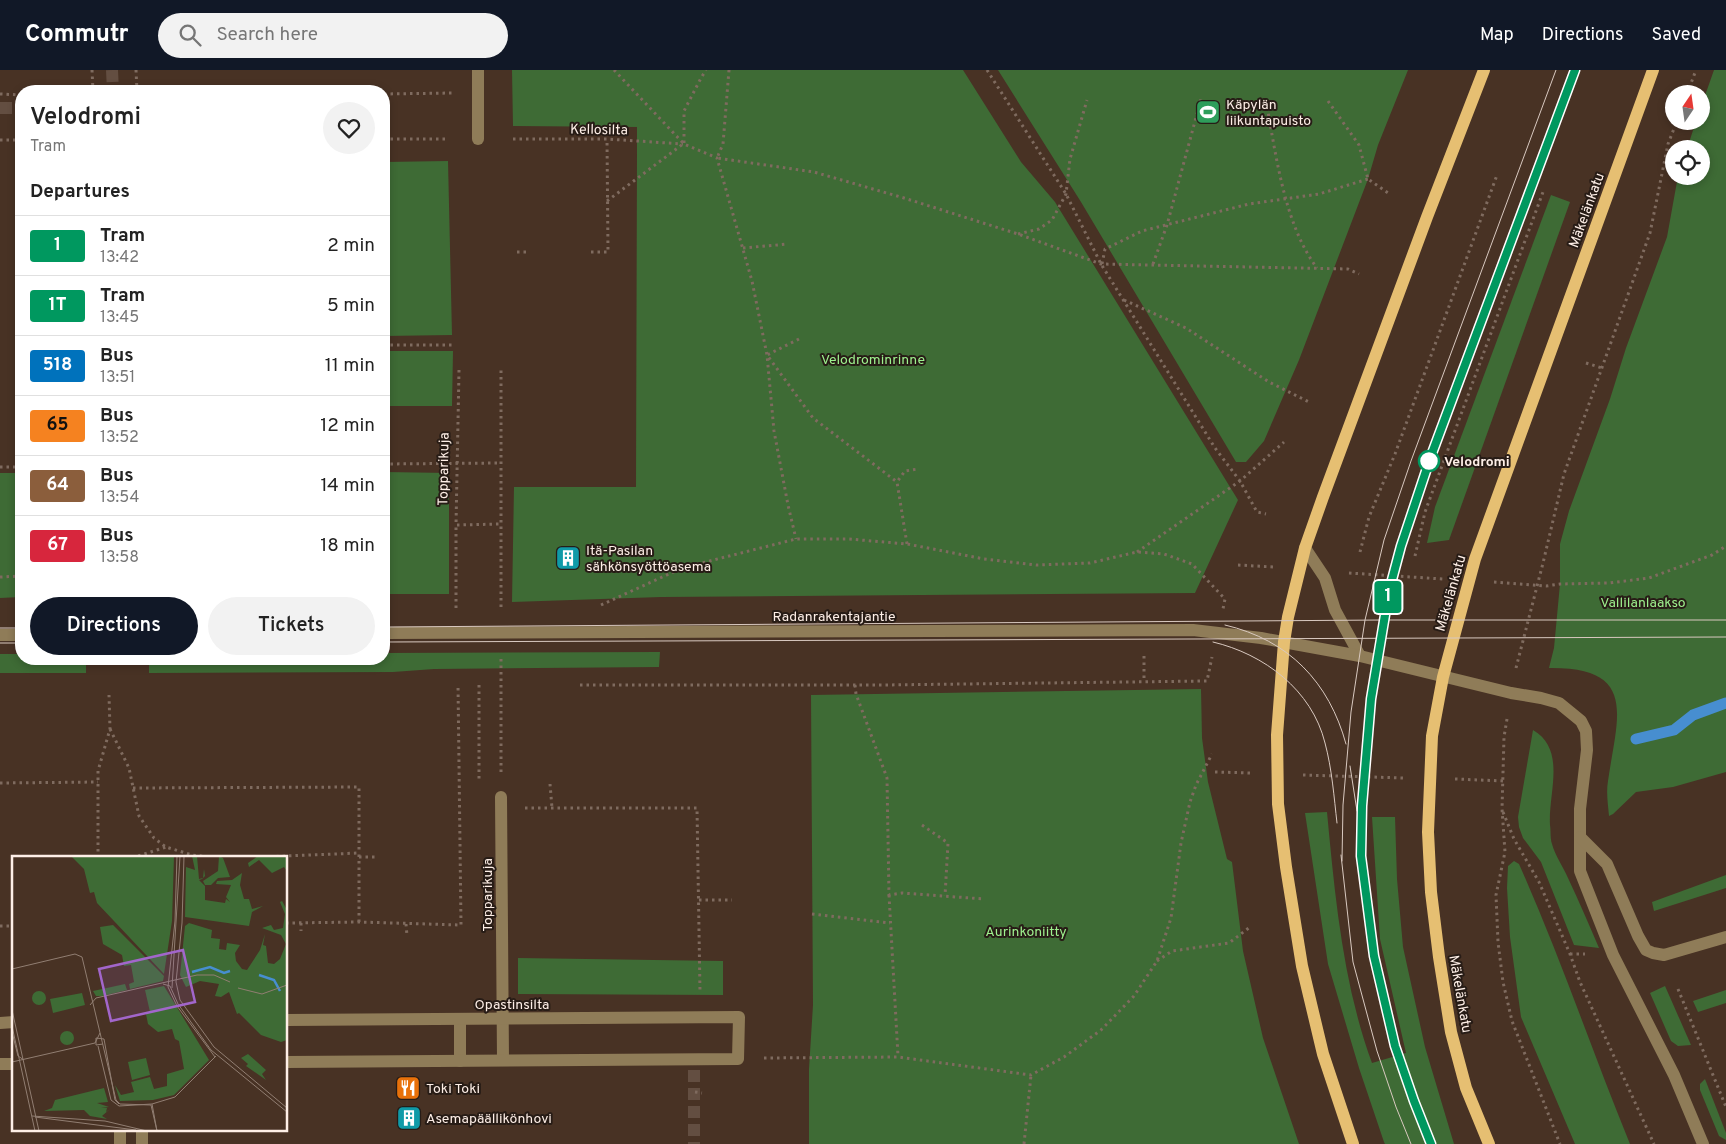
<!DOCTYPE html>
<meta charset="utf-8">
<style>
:root{--surface:#fff;--page:#f2f2f2;--text:#222;--muted:#767676;--line:#e0e0e0;--accent:#111827}
body{margin:0;font-family:Overpass,sans-serif;background:var(--page);color:var(--text);height:100vh;display:flex;flex-direction:column;font-size:19px;white-space:nowrap}
*{box-sizing:border-box;margin:0}
p{font-size:16px;color:var(--muted)}
.icon{flex:none;width:28px;height:28px;fill:none;stroke:currentColor;stroke-width:2;stroke-linecap:round;stroke-linejoin:round}
.map{position:relative;flex:1;overflow:hidden}
.side{position:absolute;left:15px;top:15px;width:375px;height:580px;display:flex;flex-direction:column;background:var(--surface);border-radius:20px;box-shadow:0 2px 8px #0003}
.side>*{flex:none}
.badge{padding:0 10px;border-radius:4px;font-size:18px;line-height:32px}
.needle{width:32px;rotate:13deg}
.controls{position:absolute;left:1665px;top:15px;display:grid;gap:10px}
.controls a{display:grid;place-items:center;width:45px;height:45px;border-radius:50%;background:var(--surface);box-shadow:0 2px 8px #0003;font-size:25px}
.map>.badge{position:absolute;translate:-50% -50%;box-shadow:0 0 0 2px #fff}
h2{padding:0 15px;font-size:19px;line-height:45px}
.round{display:grid;place-items:center;flex:none;width:52px;height:52px;border-radius:26px;background:var(--page)}
.summary{display:flex;align-items:center;justify-content:space-between;height:85px;padding:0 15px}
h1{font-size:24px;font-weight:600;line-height:38px}
.primary-button{display:flex;gap:10px;margin-top:auto;padding:10px 15px}
.primary-button a{flex:1;height:58px;border-radius:30px;background:var(--accent);color:#fff;font-size:20px;font-weight:600;line-height:58px;text-align:center}
.primary-button a+a{background:var(--page);color:var(--text)}
ul{padding:0;list-style:none}
li{display:flex;align-items:center;gap:15px;height:60px;padding:0 15px;border-top:1px solid var(--line)}
li div{flex:1}
li b{display:block;font-size:19px}
li em{font-style:normal}
li .badge{min-width:55px;font-weight:700;text-align:center}
header{display:flex;align-items:center;gap:30px;box-sizing:border-box;height:70px;padding:0 25px;background:var(--accent);color:#fff}
header strong{font-size:24px}
nav{display:flex;gap:28px;margin-inline-start:auto;font-size:18px}
.search{width:350px;height:45px;background:var(--page);display:flex;align-items:center;gap:12px;box-sizing:border-box;padding:0 18px;border-radius:28px;color:var(--muted);font-size:19px}
.map>svg:first-child{display:block}
.green{fill:#3e6b35}
.lines{fill:none;stroke-linecap:round;stroke-linejoin:round}
.stream{stroke:#478ed0;stroke-width:11}
.minor-tunnel{stroke:#634e41;stroke-width:12;stroke-dasharray:12 6;stroke-linecap:butt}
.path{stroke:#7f6b5f;stroke-width:3;stroke-dasharray:2.5 4;stroke-linecap:butt}
.minor{stroke:#8f7c58;stroke-width:12}
.major{stroke:#e6bf72;stroke-width:12}
.tram{stroke:#d9c9c0;stroke-width:1}
.line-casing{stroke:#fff;stroke-width:11}
.line{stroke:#00985f;stroke-width:8}
.stop-dot{fill:#fff;stroke:#00985f;stroke-width:2.5}
.labels{text-anchor:middle;stroke-width:4;stroke-linejoin:round;paint-order:stroke}
.poi-label{font-size:14px;fill:#feefe7;stroke:#271c16;text-anchor:start}
.street-label{font-size:14px;fill:#feefe7;stroke:#271c16}
.park-label{font-size:14px;fill:#9ef18e;stroke:#271c16}
.stop-label{font-size:14px;font-weight:bold;fill:#feefe7;stroke:#271c16;text-anchor:start}
.inset-river{fill:none;stroke:#478ed0;stroke-width:2.5}
.inset-road{fill:none;stroke:#917e72;stroke-width:1}
.view{fill:#a266cb;fill-opacity:0.15;stroke:#a266cb;stroke-width:2.5}
.inset-edge{fill:none;stroke:#feefe7;stroke-width:2.5}
</style>
<header>
<strong>Commutr</strong>
<div class="search"><svg class="icon" aria-label="search" viewBox="0 0 24 24"><circle cx="10" cy="10" r="6"/><path d="M15 15l6 6"/></svg>Search here</div>
<nav><a>Map</a><a>Directions</a><a>Saved</a></nav>
</header>
<div class="map">
<svg width="1726" height="1074" viewBox="0 0 1726 1074">
<rect width="100%" height="100%" fill="#483224"/>
<!-- green -->
<g class="green">
<path d="M512,0H963L1021,92L1055,132L1238,430L1195,523L661,527L512,532L514,417H636L637,83V57L513,56Z"/>
<path d="M998,0H1408L1378,75L1368,109L1299,290L1264,371L1246,392H1236L1081,132Z"/>
<path d="M1714,0H1726V702L1673,717L1636,722L1613,744L1609,746C1608,734 1606,722 1608,711C1617,647 1639,597 1549,598L1554,578L1560,514V474L1569,441L1610,329L1626,278L1667,167L1678,106H1701V79H1687L1696,51H1701V37Z"/>
<path d="M448,91L452,265L384,266V92Z"/>
<path d="M1551,125L1570,132L1449,470L1427,473L1435,437Z"/>
<path d="M384,281H453L452,336H384Z"/>
<path d="M384,402L449,403V524H384Z"/>
<path d="M0,403H21V527L0,528Z"/>
<path d="M660,582L659,597L434,599L393,602L149,603V589H384V583Z"/>
<path d="M0,584H21V589H86V603H0Z"/>
<path d="M1201,619L1202,668L1208,712L1227,789L1232,792L1243,881L1263,968L1299,1074H809V999L813,935L811,625Z"/>
<path d="M1533,660C1567,680 1548,723 1550,755C1551,761 1550,768 1552,774C1555,785 1563,797 1568,808C1579,831 1589,855 1599,878L1574,875L1541,792L1523,768L1519,757L1518,747Z"/>
<path d="M1327,742C1335,827 1343,914 1372,993L1406,983L1380,869L1372,747H1395L1397,809L1403,877L1425,977L1454,1074H1385L1384,1072L1359,998L1328,894L1305,743Z"/>
<path d="M1514,791L1519,794C1560,886 1592,981 1630,1074H1575L1521,947L1510,867L1507,818L1508,796Z"/>
<path d="M1726,805V818L1654,841L1652,832Z"/>
<path d="M518,888L723,891V925L518,924Z"/>
<path d="M1665,916L1691,975L1678,976L1671,971L1650,923Z"/>
<path d="M1726,920V933L1698,942L1693,931Z"/>
<path d="M1705,1009L1726,1063V1070L1719,1066L1700,1020V1014Z"/>
</g>
<g class="lines">
<!-- stream -->
<path class="stream" d="M1636,669L1674,660L1693,645L1726,633"/>
<!-- minor-tunnel -->
<g class="minor-tunnel">
<path d="M112,0L113,21"/>
<path d="M0,38H21"/>
<path d="M694,1000V1074"/>
</g>
<!-- path -->
<g class="path">
<path d="M92,0L93,21"/>
<path d="M136,0L137,21"/>
<path d="M614,0L684,74L717,88L752,211L767,285L774,361L788,435L796,469"/>
<path d="M729,0L723,74L717,88L814,102L904,128L1018,164L1101,194L1348,199L1359,204"/>
<path d="M987,0L1066,124L1101,194L1215,378L1240,411L1257,442L1266,444"/>
<path d="M0,24L21,25"/>
<path d="M384,24L452,23"/>
<path d="M1687,24L1696,0"/>
<path d="M1266,31C1276,84 1284,154 1317,198"/>
<path d="M1328,31L1359,75L1368,109L1391,125"/>
<path d="M384,69H447"/>
<path d="M513,69H607L683,74"/>
<path d="M0,70H21"/>
<path d="M684,73V41L701,8L706,0"/>
<path d="M607,131L683,74"/>
<path d="M1018,164L1039,159L1052,150L1066,124L1070,89L1087,30"/>
<path d="M743,178L788,174"/>
<path d="M517,182H529"/>
<path d="M591,182H608L607,69"/>
<path d="M1102,194L1105,179L1142,161L1249,134L1319,124L1368,109"/>
<path d="M1153,194L1167,155L1201,29"/>
<path d="M1124,230L1186,258L1269,312L1309,332"/>
<path d="M799,269L767,285L813,348L897,412"/>
<path d="M384,275H453"/>
<path d="M1586,293L1602,298"/>
<path d="M459,300L456,455L500,454"/>
<path d="M384,394L500,393"/>
<path d="M0,397H21"/>
<path d="M907,474L897,412L905,401L918,399"/>
<path d="M1137,482L1240,411L1284,372"/>
<path d="M1360,482L1369,447L1395,384L1497,105"/>
<path d="M1415,486L1425,442L1543,122"/>
<path d="M1238,495L1273,497"/>
<path d="M1349,503L1443,509"/>
<path d="M0,507L21,506"/>
<path d="M1494,512L1546,516L1560,514L1609,513L1649,508L1712,485L1726,476"/>
<path d="M601,535L682,498L796,469H849L907,474L984,489L1036,495L1090,493L1137,482L1164,484L1192,494L1225,529L1223,539"/>
<path d="M501,537V299"/>
<path d="M456,538V455"/>
<path d="M1144,586V612"/>
<path d="M1516,598L1543,493L1564,404L1650,163L1668,74L1677,51"/>
<path d="M479,615V712"/>
<path d="M580,615H882L1207,611L1212,587"/>
<path d="M855,615L856,624L887,708L889,825L902,823L984,829"/>
<path d="M1507,649L1504,667L1502,739L1505,782L1496,825L1498,872L1503,912L1512,951L1560,1074"/>
<path d="M110,659L129,698L139,746L154,768L166,777L192,785L219,788"/>
<path d="M501,702V588"/>
<path d="M1215,702L1251,703"/>
<path d="M1303,705L1404,708"/>
<path d="M1455,709L1504,711"/>
<path d="M0,713L98,712"/>
<path d="M550,714L552,738"/>
<path d="M133,718L359,717V783"/>
<path d="M525,738H697L700,922"/>
<path d="M1503,742L1514,769L1539,812L1570,884L1580,912L1654,1074"/>
<path d="M922,755L948,773L945,826"/>
<path d="M359,787H378"/>
<path d="M98,788V701L110,659L109,625"/>
<path d="M132,788L166,777"/>
<path d="M237,788L359,783V852"/>
<path d="M889,825L898,986"/>
<path d="M699,830H732"/>
<path d="M812,844L890,853"/>
<path d="M286,853L359,852L461,855L458,615"/>
<path d="M301,853V861"/>
<path d="M406,854L407,866"/>
<path d="M0,856H14"/>
<path d="M1570,884H1585"/>
<path d="M1157,891L1172,881L1229,873L1250,857"/>
<path d="M1678,919L1726,1037"/>
<path d="M764,988L898,987L1031,1005L1064,987L1101,960L1134,926L1157,891L1171,848L1181,773L1190,732L1196,715L1212,684"/>
<path d="M695,1022L702,1023"/>
<path d="M1024,1074L1031,1005"/>
</g>
<!-- minor -->
<g class="minor">
<path d="M478,0V69"/>
<path d="M1305,478L1325,508L1335,540L1360,586"/>
<path d="M384,563L1193,560L1261,568L1360,586L1511,623L1541,628L1559,633L1581,651L1586,661L1587,680L1580,739V801L1613,885L1674,1005L1703,1074"/>
<path d="M0,565H21"/>
<path d="M501,727L503,990"/>
<path d="M1580,767L1607,794L1638,866L1646,880L1653,883L1664,885L1726,867"/>
<path d="M460,949V991"/>
<path d="M286,950L739,947L738,989L286,992"/>
<path d="M0,953L14,952"/>
<path d="M0,994H14"/>
<path d="M120,1060V1074"/>
<path d="M142,1060V1074"/>
</g>
<!-- major -->
<g class="major">
<path d="M1353,1074L1323,984L1302,896L1286,797L1278,734L1277,665L1284,572L1288,547L1305,478L1323,427L1427,147L1484,0"/>
<path d="M1489,1074L1466,1018L1451,962L1439,887L1431,822L1428,762L1432,666L1443,607L1475,489L1653,0"/>
</g>
<!-- tram -->
<g class="tram">
<path d="M1225,555C1289,570 1329,612 1346,674"/>
<path d="M384,557L1383,550H1726"/>
<path d="M0,558H21"/>
<path d="M384,572L1726,567"/>
<path d="M1213,572C1264,584 1312,620 1325,673C1332,699 1334,727 1337,753"/>
<path d="M0,573H21"/>
<path d="M1350,696L1357,741"/>
<path d="M1361,778L1374,886L1395,976L1414,1031L1432,1074"/>
<path d="M1341,785L1353,892L1377,981L1396,1037L1411,1074"/>
<path d="M1361,786L1362,736L1368,653L1383,550L1398,484L1431,386L1575,0"/>
<path d="M1342,791L1343,735L1351,642L1365,550L1384,470L1411,391L1556,0"/>
</g>
</g>
<g class="lines">
<defs>
<path id="line" d="M1431,1074L1414,1031L1395,976L1374,886L1366,824L1361,786L1362,736L1371,629L1389,521L1401,476L1431,386L1575,0"/>
</defs>
<!-- line casing -->
<use href="#line" class="line-casing"/>
<!-- line -->
<use href="#line" class="line"/>
</g>
<!-- icons -->
<defs>
<symbol id="stadium-square" viewBox="-11 -11 22 22"><rect x="-9" y="-9" width="18" height="18" rx="4" fill="#2e9e5b" stroke="#271c16"/><path d="M0-5a6.5 5 0 1 0 0 10a6.5 5 0 1 0 0-10ZM-3.5-1.8h7v3.6h-7Z" fill="#fff"/></symbol>
<symbol id="building-square" viewBox="-11 -11 22 22"><rect x="-9" y="-9" width="18" height="18" rx="4" fill="#0f9aa8" stroke="#271c16"/><path d="M-4-6H4V6H1V3H-1V6H-4ZM-2.5-4.3h1.7v1.8h-1.7ZM.8-4.3h1.7v1.8H.8ZM-2.5-1h1.7V.8h-1.7ZM.8-1h1.7V.8H.8Z" fill="#fff"/></symbol>
<symbol id="restaurant-square" viewBox="-11 -11 22 22"><rect x="-9" y="-9" width="18" height="18" rx="4" fill="#e8710a" stroke="#271c16"/><path d="M-5-6h1v4h1v-4h1v4h1v-4h1v5L-1.5 .5V6h-2V.5L-5-1ZM5-6V6H3V1.5H1.5Q1.5-4 5-6Z" fill="#fff"/></symbol>
</defs>
<g fill-rule="evenodd">
<use href="#stadium-square" x="1194" y="28" width="28" height="28"/>
<use href="#building-square" x="554" y="474" width="28" height="28"/>
<use href="#restaurant-square" x="394" y="1004" width="28" height="28"/>
<use href="#building-square" x="395" y="1034" width="28" height="28"/>
</g>
<!-- markers -->
<circle class="stop-dot" cx="1429" cy="391" r="10"/>
<g class="labels">
<!-- poi labels -->
<g class="poi-label">
<text x="1226" y="39">Käpylän<tspan x="1226" dy="16">liikuntapuisto</tspan></text>
<text x="586" y="485">Itä-Pasilan<tspan x="586" dy="16">sähkönsyöttöasema</tspan></text>
<text x="426" y="1023">Toki Toki</text>
<text x="426" y="1053">Asemapäällikönhovi</text>
</g>
<!-- street labels -->
<g class="street-label">
<text transform="translate(599 59) rotate(1)" y="5">Kellosilta</text>
<text transform="translate(1586 140) rotate(-70)" y="5">Mäkelänkatu</text>
<text transform="translate(443 399) rotate(-89)" y="5">Topparikuja</text>
<text transform="translate(1450 523) rotate(-74)" y="5">Mäkelänkatu</text>
<text x="834" y="551">Radanrakentajantie</text>
<text transform="translate(487 825) rotate(-90)" y="5">Topparikuja</text>
<text transform="translate(1461 924) rotate(80)" y="5">Mäkelänkatu</text>
<text x="512" y="939">Opastinsilta</text>
</g>
<!-- park labels -->
<g class="park-label">
<text x="873" y="294">Velodrominrinne</text>
<text x="1643" y="537">Vallilanlaakso</text>
<text x="1026" y="866">Aurinkoniitty</text>
</g>
<!-- stop labels -->
<g class="stop-label">
<text x="1444" y="396">Velodromi</text>
</g>
</g>
<!-- overview -->
<g transform="translate(12 786)">
<rect width="275" height="275" fill="#483224"/>
<path d="M59,0H162L160,65L152,118L85,47L82,36L78,37L72,13ZM180,0H185L187,23L191,22L192,13L193,20L190,23L187,24L193,30V44L213,47L214,43L218,46L214,41L219,29L204,28L205,25L220,24L230,17L228,29L232,43H237L240,53L251,50L240,56L237,70L173,61L174,11L183,14ZM207,0L211,2L218,21L206,22L199,29H193L191,25L206,15ZM246,0H275V15L272,11L260,17L247,4L237,11L236,7ZM270,45L275,54V184L269,186L249,179L227,157L225,158L217,136L209,141L203,140L207,128L188,125L174,131L168,119L173,70L177,67L200,74L199,82L208,83L207,93L214,94L215,87L228,89L223,97L224,105L230,113L235,114L248,94L253,78L251,89L254,90L256,107L262,108L268,103L274,88L269,79L250,72L259,69L262,74L271,72L273,58L268,46ZM101,69L152,120L151,125L118,133L117,128L122,126L119,109L112,110L110,99L91,88L88,71ZM113,128L115,134L90,140H84L81,135ZM152,130L197,204L162,239L141,244L108,245L103,229L109,239L122,236L119,226L138,221L142,233L155,230V218L172,213L167,185L163,183L160,173L146,176L136,168L134,158L138,156L133,134ZM20 142a7 7 0 1 1 14 0a7 7 0 1 1-14 0ZM70,137L73,149L41,157L38,143ZM48 182a7 7 0 1 1 14 0a7 7 0 1 1-14 0ZM236,198L254,214L250,218L254,224L234,210L236,208L229,202ZM134,202L138,219L120,224L116,206ZM92,232L96,246L85,247L97,251L89,252H95L94,256L98,253L90,260L95,263L78,260L72,254L32,255L40,252L43,244Z" fill="#3e6b35"/>
<path class="inset-river" d="M180,116L198,111L212,117L218,115M247,119L262,124L268,135"/>
<path class="inset-road" d="M165,0L163,65L156,131L165,150L203,201M172,0L170,67L164,126L168,144L202,191L275,252M0,113L63,98L70,101L104,244L108,248L139,249L145,275M151,128L158,130L166,148L199,194L275,256M160,132L168,0M226,132L250,138L275,129M78,149L84,142L185,119H202L218,126M0,154L27,275M0,170L23,275M0,176L6,200L12,204M91,188L84,189V182L92,183L103,244L107,248M86,190L99,244L107,250L140,248L163,241L204,200M0,206L83,187L88,177M140,248L145,275M20,260L93,265L135,275M23,261L124,274"/>
<path class="view" d="M171,94L183,146L99,165L87,113Z"/>
<rect width="275" height="275" class="inset-edge"/>
</g>
</svg>
<div class="controls">
<a><svg class="needle" viewBox="-14 -14 28 28"><path d="M0-13l5 13h-10z" fill="#e53935"/><path d="M0 13l5-13h-10z" fill="#767676"/></svg></a>
<a><svg class="icon" aria-label="locate" viewBox="0 0 24 24"><circle cx="12" cy="12" r="6"/><path d="M12 2v4M12 18v4M2 12h4M18 12h4"/></svg></a>
</div>
<b class="badge" style="left:1388px;top:527px;background:#00985f;color:#fff">1</b>
<section class="side">
<div class="summary"><div><h1>Velodromi</h1><p>Tram</p></div><a class="round"><svg class="icon" aria-label="heart" viewBox="0 0 24 24"><path d="M12 20l-8-8c-3-5 5-10 8-4 3-6 11-1 8 4z"/></svg></a></div>
<h2>Departures</h2>
<ul>
<li><span class="badge" style="background:#00985f;color:#fff">1</span><div><b>Tram</b><p>13:42</p></div><em>2 min</em></li>
<li><span class="badge" style="background:#00985f;color:#fff">1T</span><div><b>Tram</b><p>13:45</p></div><em>5 min</em></li>
<li><span class="badge" style="background:#0072bc;color:#fff">518</span><div><b>Bus</b><p>13:51</p></div><em>11 min</em></li>
<li><span class="badge" style="background:#f58220;color:#111">65</span><div><b>Bus</b><p>13:52</p></div><em>12 min</em></li>
<li><span class="badge" style="background:#8b5e3c;color:#fff">64</span><div><b>Bus</b><p>13:54</p></div><em>14 min</em></li>
<li><span class="badge" style="background:#d7263d;color:#fff">67</span><div><b>Bus</b><p>13:58</p></div><em>18 min</em></li>
</ul>
<div class="primary-button"><a>Directions</a><a>Tickets</a></div>
</section>
</div>
